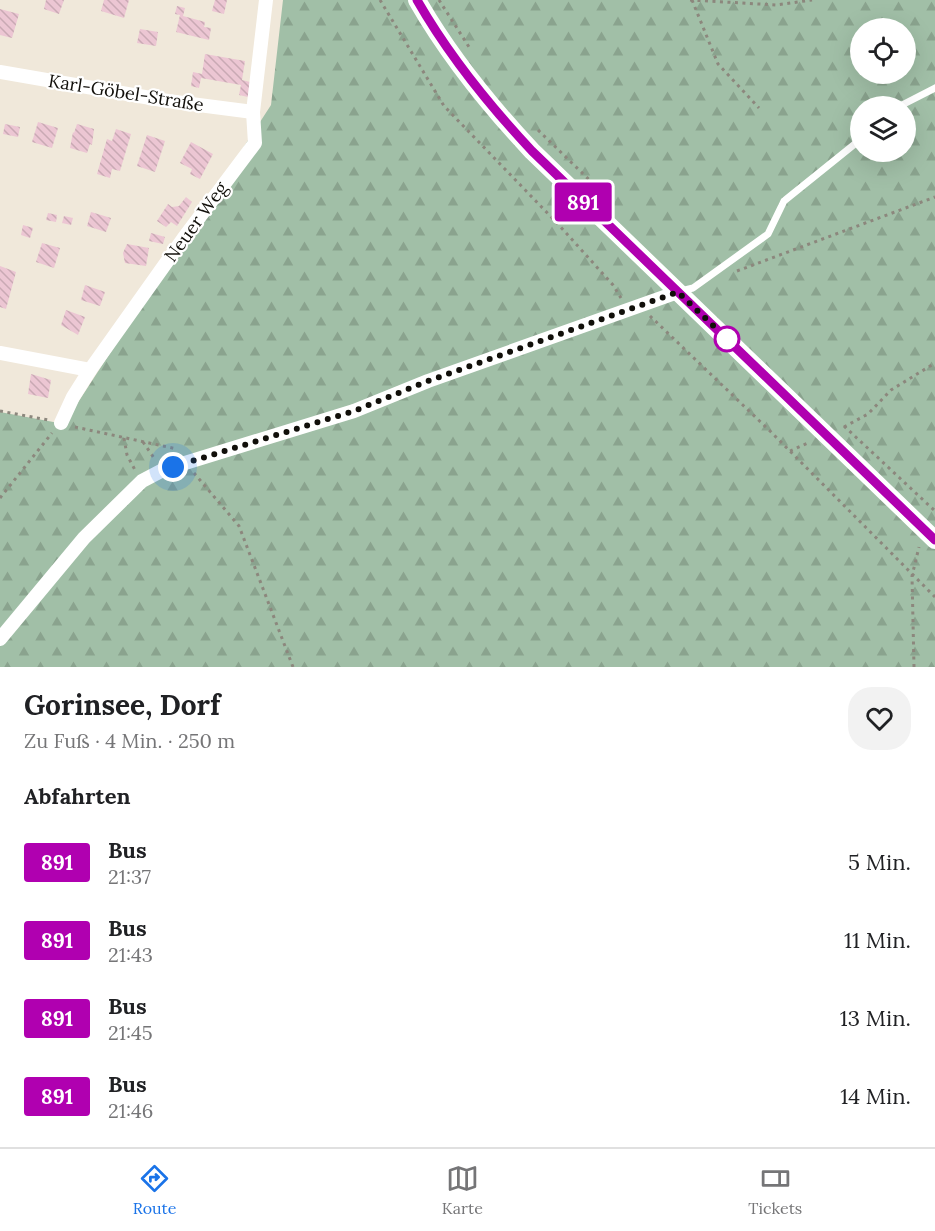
<!DOCTYPE html>
<html lang="de">
<meta charset="utf-8">
<style>
:root{--surface:#fff;--page:#f2f2f2;--text:#202124;--muted:#757577;--line:#e0e0e0;--accent:#1a73e8}
body{margin:0;font-family:Lora,serif;background:var(--page);color:var(--text);height:100vh;display:flex;flex-direction:column;font-size:22px;white-space:nowrap}
*{box-sizing:border-box;margin:0}
p{font-size:20px;color:var(--muted)}
.icon{flex:none;width:33px;height:33px;fill:none;stroke:currentColor;stroke-width:2;stroke-linecap:round;stroke-linejoin:round}
.map{position:relative;height:667px;overflow:hidden}
.details{display:flex;flex-direction:column;background:var(--surface);flex:1}
.details>*{flex:none}
.badge{padding:0 12px;border-radius:4px;font-size:21px;line-height:39px}
.buttons{position:absolute;left:850px;top:18px;display:grid;gap:12px}
.buttons a{display:grid;place-items:center;width:66px;height:66px;border-radius:50%;background:var(--surface);box-shadow:0 6px 24px #0002;font-size:30px}
.you{position:absolute;width:30px;height:30px;margin:-15px;border:4px solid #fff;border-radius:50%;background:#1a73e8;box-shadow:0 0 0 9px #1a73e833}
.map>.badge{position:absolute;translate:-50% -50%;box-shadow:0 0 0 3px #fff}
h2{padding:0 24px;font-size:22px;line-height:54px}
.round{display:grid;place-items:center;flex:none;width:63px;height:63px;border-radius:24px;background:var(--page)}
.summary{display:flex;align-items:center;justify-content:space-between;height:102px;padding:0 24px}
h1{font-size:28px;font-weight:800;line-height:45px}
ul{padding:0;list-style:none}
li{display:flex;align-items:center;gap:18px;height:78px;padding:0 24px}
li div{flex:1}
li b{display:block;font-size:22px}
li em{font-style:normal}
li .badge{min-width:66px;font-weight:700;text-align:center}
.tab-bar{display:flex;justify-content:space-around;align-items:center;height:84px;border-top:2px solid var(--line);background:var(--surface);font-size:16px;color:var(--muted)}
.tab-bar a{display:grid;justify-items:center;gap:3px}
.tab-bar .current{color:var(--accent)}
.map>svg:first-child{display:block}
.forest{fill:url(#forest-firs);fill-rule:evenodd}
.building{fill:url(#building-back-hatch)}
.lines{fill:none;stroke-linecap:round;stroke-linejoin:round}
.path{stroke:#8c877d;stroke-width:3;stroke-dasharray:3 4.5;stroke-linecap:butt}
.service{stroke:#fff;stroke-width:7}
.minor{stroke:#fff;stroke-width:14}
.secondary{stroke:#fff;stroke-width:18}
.line-casing{stroke:#fff;stroke-width:14}
.line{stroke:#b000b0;stroke-width:9}
.walk{stroke:#110f0a;stroke-width:6;stroke-dasharray:0 10.8}
.stop-dot{fill:#fff;stroke:#b000b0;stroke-width:3}
.labels{text-anchor:middle;stroke-width:4.5;stroke-linejoin:round;paint-order:stroke}
.street-label{font-size:18px;fill:#110f0a;stroke:#fff}
</style>
<div class="map">
<svg width="935" height="667" viewBox="0 0 935 667">
<defs>
<pattern id="forest-firs" width="22" height="20" patternUnits="userSpaceOnUse" patternTransform="scale(1.5)"><rect width="22" height="20" fill="#a1bfa7"/><path d="M5 1l3.5 6h-7zM16 11l3.5 6h-7z" fill="#8aa38e"/></pattern>
<pattern id="building-back-hatch" width="6" height="6" patternUnits="userSpaceOnUse" patternTransform="scale(1.5)"><rect width="6" height="6" fill="#ecc6d3"/><path d="M-1 5l2 2M0 0l6 6M5-1l2 2" fill="none" stroke="#c9a9b4"/></pattern>
</defs>
<rect width="100%" height="100%" fill="#f0e8da"/>
<!-- forest -->
<path class="forest" d="M283,0H935V667H0V412L64,424L271,105ZM861,28H906V74H861ZM861,106H906V152H861Z"/>
<!-- building -->
<g class="building">
<path d="M46,0H64L59,14L44,9Z"/>
<path d="M104,0H129L124,18L101,11Z"/>
<path d="M215,0H227L224,14L212,11Z"/>
<path d="M177,6L185,8L183,16L205,22L204,27L211,28L209,40L176,32L180,15L175,14Z"/>
<path d="M0,9L19,14L12,38L0,35Z"/>
<path d="M140,29L158,32L156,46L137,43Z"/>
<path d="M205,54L245,61L242,80L250,82L248,97L239,95L241,85L201,78L199,88L191,86L193,72L202,74Z"/>
<path d="M38,122L58,128L52,148L32,142Z"/>
<path d="M5,124L20,127L18,137L3,134Z"/>
<path d="M77,124L94,129L92,145L90,144L87,153L70,148L73,132L74,133Z"/>
<path d="M116,129L131,134L120,171L112,169L110,178L97,174L107,139L112,141Z"/>
<path d="M147,135L165,141L155,172L137,166Z"/>
<path d="M191,142L213,154L200,179L190,174L192,169L180,163Z"/>
<path d="M186,197L192,202L177,226L171,222L166,227L157,221L168,204L172,207L179,206Z"/>
<path d="M91,212L111,218L106,232L87,226Z"/>
<path d="M48,213L57,215L56,222L46,220Z"/>
<path d="M64,216L73,218L71,225L62,223Z"/>
<path d="M23,225L33,228L30,238L21,235Z"/>
<path d="M151,233L165,237L163,244L149,241Z"/>
<path d="M42,243L60,248L54,268L36,262Z"/>
<path d="M127,244L149,248L146,266L125,263L123,253Z"/>
<path d="M0,266L16,272L6,309L0,307Z"/>
<path d="M85,285L105,292L100,306L81,300Z"/>
<path d="M66,310L85,317L78,335L61,325Z"/>
<path d="M31,374L51,380L48,398L28,394Z"/>
</g>
<g class="lines">
<!-- path -->
<g class="path">
<path d="M380,0L444,106L558,224L613,285L621,298"/>
<path d="M439,0L469,47"/>
<path d="M690,0L776,5L812,0"/>
<path d="M692,0L718,64L759,108"/>
<path d="M538,130L611,201"/>
<path d="M737,271L935,197"/>
<path d="M650,316L770,431L935,597"/>
<path d="M0,411L48,420"/>
<path d="M844,426L935,511"/>
<path d="M75,427L177,449"/>
<path d="M844,427L868,414L891,390L935,363"/>
<path d="M124,438L127,455L135,470"/>
<path d="M143,442L154,458"/>
<path d="M790,451L810,442"/>
<path d="M194,473L239,526L293,667"/>
<path d="M0,498L52,433"/>
<path d="M914,667L912,576L919,547"/>
</g>
<!-- service -->
<g class="service">
<path d="M900,106L935,88"/>
<path d="M681,291L693,288L768,234L784,201L861,139"/>
</g>
<!-- minor -->
<g class="minor">
<path d="M0,72L168,101L253,112"/>
<path d="M0,353L90,370"/>
<path d="M61,423L73,397L90,370L183,239L255,143L253,112L266,0"/>
<path d="M0,639L84,538L142,481L161,471L185,463L354,411L428,381L678,292"/>
</g>
<!-- secondary -->
<path class="secondary" d="M417,0C449,56 488,104 532,151L935,540"/>
</g>
<g class="lines">
<defs>
<path id="line" d="M417,0C449,56 488,104 532,151L935,540"/>
</defs>
<!-- line casing -->
<use href="#line" class="line-casing"/>
<!-- line -->
<use href="#line" class="line"/>
<!-- walk -->
<path class="walk" d="M173,467L354,411L428,381L678,292L727,339"/>
</g>
<!-- markers -->
<circle class="stop-dot" cx="727" cy="339" r="12"/>
<g class="labels">
<!-- street labels -->
<g class="street-label">
<text transform="translate(126 93) rotate(9)" y="6">Karl-Göbel-Straße</text>
<text transform="translate(196 222) rotate(-54)" y="6">Neuer Weg</text>
</g>
</g>
</svg>
<div class="buttons">
<a><svg class="icon" aria-label="locate" viewBox="0 0 24 24"><circle cx="12" cy="12" r="6"/><path d="M12 2v4M12 18v4M2 12h4M18 12h4"/></svg></a>
<a><svg class="icon" aria-label="layers" viewBox="0 0 24 24"><path d="M12 4l9 5-9 5-9-5zM3 14l9 5 9-5"/></svg></a>
</div>
<div class="you" style="left:173px;top:467px"></div>
<b class="badge" style="left:583px;top:202px;background:#b000b0;color:#fff">891</b>
</div>
<section class="details">
<div class="summary"><div><h1>Gorinsee, Dorf</h1><p>Zu Fuß · 4 Min. · 250 m</p></div><a class="round"><svg class="icon" aria-label="heart" viewBox="0 0 24 24"><path d="M12 20l-8-8c-3-5 5-10 8-4 3-6 11-1 8 4z"/></svg></a></div>
<h2>Abfahrten</h2>
<ul>
<li><span class="badge" style="background:#b000b0;color:#fff">891</span><div><b>Bus</b><p>21:37</p></div><em>5 Min.</em></li>
<li><span class="badge" style="background:#b000b0;color:#fff">891</span><div><b>Bus</b><p>21:43</p></div><em>11 Min.</em></li>
<li><span class="badge" style="background:#b000b0;color:#fff">891</span><div><b>Bus</b><p>21:45</p></div><em>13 Min.</em></li>
<li><span class="badge" style="background:#b000b0;color:#fff">891</span><div><b>Bus</b><p>21:46</p></div><em>14 Min.</em></li>
</ul>
</section>
<nav class="tab-bar">
<a class="current"><svg class="icon" aria-label="directions" viewBox="0 0 24 24"><path d="M12 3l9 9-9 9-9-9zM9 14v-3h6M13 9l2 2-2 2"/></svg>Route</a>
<a><svg class="icon" aria-label="map" viewBox="0 0 24 24"><path d="M3 6l6-2 6 2 6-2v14l-6 2-6-2-6 2zM9 4v14M15 6v14"/></svg>Karte</a>
<a><svg class="icon" aria-label="tickets" viewBox="0 0 24 24"><path d="M3 7h18v10H3zM15 7v10"/></svg>Tickets</a>
</nav>
